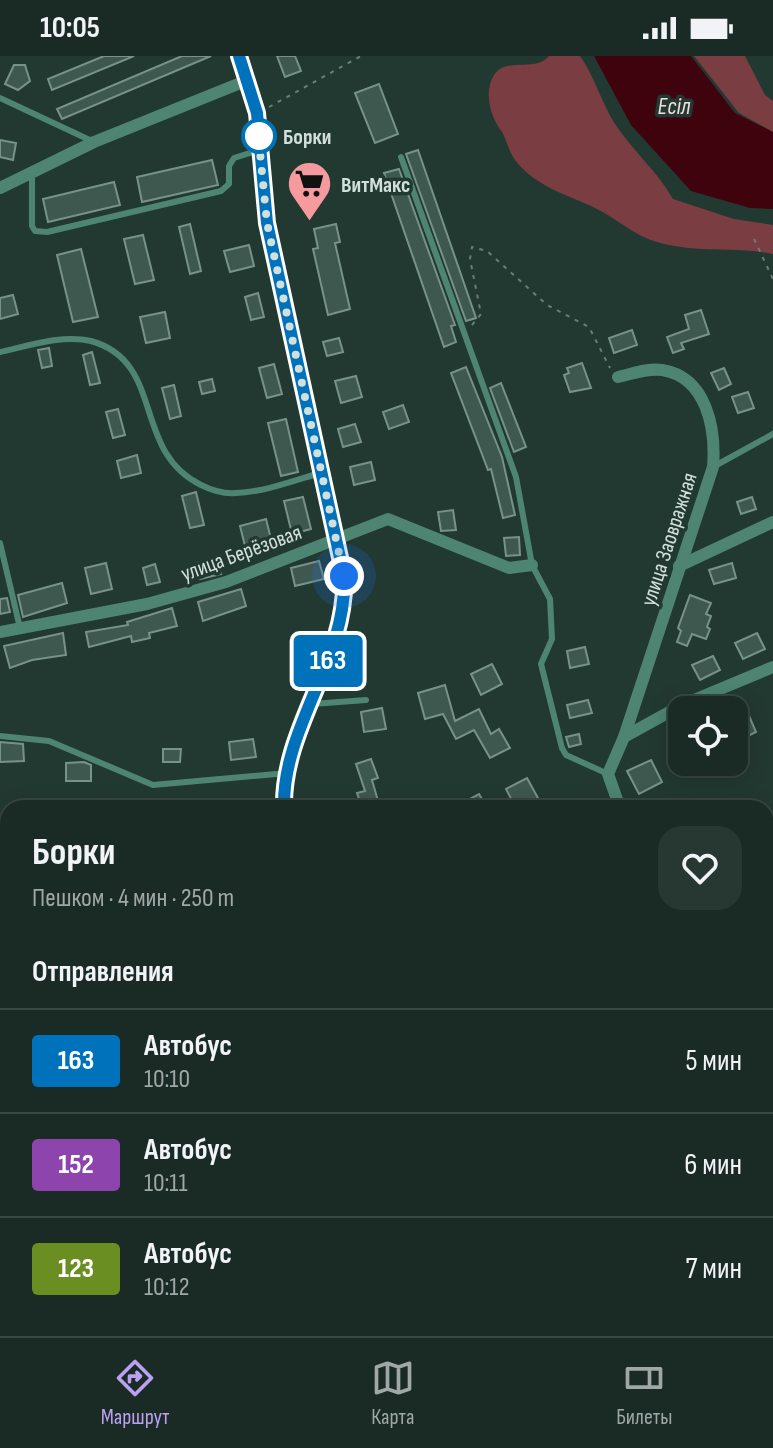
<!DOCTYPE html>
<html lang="ru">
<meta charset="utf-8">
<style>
:root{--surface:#1a2b25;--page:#273732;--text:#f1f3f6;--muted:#9fa7a7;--line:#384742;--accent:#bca0f2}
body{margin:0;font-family:"Sofia Sans Condensed",sans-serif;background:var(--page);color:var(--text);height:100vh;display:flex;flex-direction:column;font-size:30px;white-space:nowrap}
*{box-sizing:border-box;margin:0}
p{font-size:26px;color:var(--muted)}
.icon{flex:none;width:44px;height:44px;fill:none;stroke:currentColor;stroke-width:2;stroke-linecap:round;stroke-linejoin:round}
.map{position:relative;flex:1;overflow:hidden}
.details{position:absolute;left:0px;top:744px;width:774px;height:536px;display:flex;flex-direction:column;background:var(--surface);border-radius:24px 24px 0 0;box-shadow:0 4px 20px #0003,0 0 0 2px var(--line)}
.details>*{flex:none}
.badge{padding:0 16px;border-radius:6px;font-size:28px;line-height:52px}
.buttons{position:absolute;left:668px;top:640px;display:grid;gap:16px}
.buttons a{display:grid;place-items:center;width:80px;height:80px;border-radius:16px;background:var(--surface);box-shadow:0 4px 20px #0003,0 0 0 2px var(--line);font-size:40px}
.you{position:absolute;width:40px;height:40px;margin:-20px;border:6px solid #fff;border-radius:50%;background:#1a73e8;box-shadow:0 0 0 12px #1a73e833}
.map>.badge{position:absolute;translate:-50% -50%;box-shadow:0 0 0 4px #fff}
h2{padding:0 32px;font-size:30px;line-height:72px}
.round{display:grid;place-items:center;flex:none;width:84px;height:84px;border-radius:24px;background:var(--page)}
.overview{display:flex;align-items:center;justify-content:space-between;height:136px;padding:0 32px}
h1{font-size:38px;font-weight:700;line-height:60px}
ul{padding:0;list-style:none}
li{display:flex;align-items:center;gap:24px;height:104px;padding:0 32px;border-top:2px solid var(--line)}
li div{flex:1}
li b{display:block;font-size:30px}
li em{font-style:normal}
li .badge{min-width:88px;font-weight:700;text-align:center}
.status{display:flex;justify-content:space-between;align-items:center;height:56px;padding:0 40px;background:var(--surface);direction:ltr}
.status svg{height:22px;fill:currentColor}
.dock{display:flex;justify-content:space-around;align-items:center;height:112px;border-top:2px solid var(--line);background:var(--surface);font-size:22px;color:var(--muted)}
.dock a{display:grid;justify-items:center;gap:4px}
.dock .selected{color:var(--accent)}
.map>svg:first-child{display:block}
.green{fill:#7a3d41}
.water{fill:#3f030e}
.building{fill:#3f584f;stroke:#779288;stroke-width:2}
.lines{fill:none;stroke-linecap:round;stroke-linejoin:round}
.path{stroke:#6a7e77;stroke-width:2;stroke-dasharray:4 6;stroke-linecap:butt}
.lane{stroke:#4d8572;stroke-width:6}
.street{stroke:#4d8572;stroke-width:12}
.secondary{stroke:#53b395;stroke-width:16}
.line-casing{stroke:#fff;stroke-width:18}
.line{stroke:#0072bc;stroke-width:12}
.walk{stroke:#d2e0db;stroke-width:8;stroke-dasharray:0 14.4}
.stop-dot{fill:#fff;stroke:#0072bc;stroke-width:4}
.labels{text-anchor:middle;stroke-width:7;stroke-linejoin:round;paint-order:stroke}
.stop-label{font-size:22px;font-weight:bold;fill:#d2e0db;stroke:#223931;text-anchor:start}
.poi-label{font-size:22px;font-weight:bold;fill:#d2e0db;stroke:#223931;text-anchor:start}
.street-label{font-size:22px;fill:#d2e0db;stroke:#223931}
.water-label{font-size:24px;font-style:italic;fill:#f2dcdc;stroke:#223931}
</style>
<div class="status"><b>10:05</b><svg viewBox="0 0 49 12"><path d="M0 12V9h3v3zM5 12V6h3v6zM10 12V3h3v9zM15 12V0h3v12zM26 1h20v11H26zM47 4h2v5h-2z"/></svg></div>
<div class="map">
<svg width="773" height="1280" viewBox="0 0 773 1280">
<rect width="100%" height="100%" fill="#223931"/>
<!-- green -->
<g class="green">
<path d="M549,0H580C595,21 601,46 615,68C633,95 657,115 673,143L734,163L773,169V198C741,191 707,196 675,190C635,184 626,167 593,151C565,138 535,130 515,104C509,96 507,85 502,76C491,62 483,36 494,19C507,0 535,17 549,0Z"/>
<path d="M694,0H745L765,39L773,45V76L739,57Z"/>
<path d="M773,1164V1262L766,1248V1167Z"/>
</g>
<!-- water -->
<path class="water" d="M594,0H691L735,57L773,76V153L750,152L691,135L631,69Z"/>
<!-- building -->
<g class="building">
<path d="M104,0H134L52,34L48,23Z"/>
<path d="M182,0H211L62,63L57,53Z"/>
<path d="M277,0H295L301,15L285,21Z"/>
<path d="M14,9H25L30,25L18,34L5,28Z"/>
<path d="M379,28L398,78L375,87L355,37Z"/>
<path d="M0,84L16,87L13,104L0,101Z"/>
<path d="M418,94L476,262L466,265L406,98Z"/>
<path d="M212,104L218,129L142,146L137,121Z"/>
<path d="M399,113L455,269L451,270L456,286L444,291L384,117Z"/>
<path d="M114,126L120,149L48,166L43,143Z"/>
<path d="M190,168L201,215L190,218L179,171Z"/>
<path d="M336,168L340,186L335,187L350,253L328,259L313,193L318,192L314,173Z"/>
<path d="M143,179L154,224L135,228L124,183Z"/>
<path d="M249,189L254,210L230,216L224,195Z"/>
<path d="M81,193L98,261L73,266L57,199Z"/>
<path d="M258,237L264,261L251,264L245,241Z"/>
<path d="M13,239L18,258L0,263V242Z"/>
<path d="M701,254L709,278L681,287L684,293L673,297L667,281L689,273L685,259Z"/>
<path d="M165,256L170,282L146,287L140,261Z"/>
<path d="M632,274L637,289L614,297L609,282Z"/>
<path d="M339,282L343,296L327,300L323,286Z"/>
<path d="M49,292L52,310L42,312L38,294Z"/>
<path d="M92,296L100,327L90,329L83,299Z"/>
<path d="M582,307L591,332L570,336L564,319L569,317L567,312Z"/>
<path d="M274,308L282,338L267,342L259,312Z"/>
<path d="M466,311L502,401L515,459L503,462L491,413L488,414L451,317Z"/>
<path d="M724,312L731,328L719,334L711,317Z"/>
<path d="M356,320L362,341L341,347L335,325Z"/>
<path d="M212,323L215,335L202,338L199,326Z"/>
<path d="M501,327L526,391L514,396L490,332Z"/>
<path d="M174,329L181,360L170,363L162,332Z"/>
<path d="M748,336L754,352L738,357L732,341Z"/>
<path d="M403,349L409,366L389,373L383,356Z"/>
<path d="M118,353L125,379L113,382L106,356Z"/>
<path d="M286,363L298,416L281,420L268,367Z"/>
<path d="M355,368L361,386L343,391L338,373Z"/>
<path d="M137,399L141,417L121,422L117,405Z"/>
<path d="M371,406L375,424L354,429L350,411Z"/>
<path d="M196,436L204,469L190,472L182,440Z"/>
<path d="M303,441L311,473L292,478L284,445Z"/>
<path d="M752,441L756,453L741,458L737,446Z"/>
<path d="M453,454L456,474L441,475L438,456Z"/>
<path d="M266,463L272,487L246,494L240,470Z"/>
<path d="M519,481L520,499L506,500L504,482Z"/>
<path d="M216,502L221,518L200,523L196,507Z"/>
<path d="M319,505L324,523L295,530L291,512Z"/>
<path d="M106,507L112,533L91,538L85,512Z"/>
<path d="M732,507L736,522L714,528L709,514Z"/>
<path d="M155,508L160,526L147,529L143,512Z"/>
<path d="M62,527L67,547L23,561L18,539Z"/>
<path d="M241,533L246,550L203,565L198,546Z"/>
<path d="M690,539L711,547L706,558L711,560L707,571L710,573L706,583L692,578L687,590L677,586L681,575L678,572Z"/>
<path d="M7,542L10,556L0,558V543Z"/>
<path d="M172,552L177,570L149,577L150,582L132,586L131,580L89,591L86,576L128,569L127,566Z"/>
<path d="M63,577L66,599L32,604L10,612L4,590Z"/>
<path d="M757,577L765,593L743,603L735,587Z"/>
<path d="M585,591L589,608L570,612L567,595Z"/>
<path d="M713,600L720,614L700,624L692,609Z"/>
<path d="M492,608L502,628L481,639L471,618Z"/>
<path d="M445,629L455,665L479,653L491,678L499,673L510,692L490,702L474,674L456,683L443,658L425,663L418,637Z"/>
<path d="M588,644L592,657L570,662L567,649Z"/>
<path d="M382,652L386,673L364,676L361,656Z"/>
<path d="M747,655L756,676L734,687V661Z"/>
<path d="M579,678L581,688L569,691L566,681Z"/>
<path d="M253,683L256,701L231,704L229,686Z"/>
<path d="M0,686L23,688L24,705L0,706Z"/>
<path d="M163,693H181L180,706H163Z"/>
<path d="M371,703L378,722L372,724L380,752H362L357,737L365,735L356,708Z"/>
<path d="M651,704L662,726L639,738L627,715Z"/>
<path d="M84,706L91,709V725H66V707Z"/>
<path d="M527,722L538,742L516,752L506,733Z"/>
<path d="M479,738L487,752H453Z"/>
</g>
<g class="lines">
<!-- path -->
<g class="path">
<path d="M269,51L361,0"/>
<path d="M754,183L773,223"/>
<path d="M472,269L481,258L470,203L472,191L487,195L547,249L589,271L610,312"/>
<path d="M766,773L773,769"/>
</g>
<!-- lane -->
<g class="lane">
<path d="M0,42L94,86"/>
<path d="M401,101L516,421L532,509L550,543L552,583L541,608L562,692L566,699L608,718"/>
<path d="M32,117V170L35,175L47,176L221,135L229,128V110L234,102L260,94"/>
<path d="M0,296C27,290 63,278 91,285C166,306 131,395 201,429C211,434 224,438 236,437C264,436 293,425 320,417"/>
<path d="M713,411L773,378"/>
<path d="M0,487L20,572"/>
<path d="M312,648L366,644"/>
<path d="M0,680L49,685L153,729L288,717"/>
</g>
<!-- street -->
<g class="street">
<path d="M239,0L257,57L267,167L344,520C348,602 283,670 284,752"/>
<path d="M0,132L94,86L248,24"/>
<path d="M618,321C632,318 647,312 662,314C707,321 716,373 713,411L624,681"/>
<path d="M679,510L773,466"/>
<path d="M0,576L147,548L226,526L388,463L509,512L532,509"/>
<path d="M620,752L608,718L624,681L682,649L773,611"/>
<path d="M766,886L773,882"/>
<path d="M0,1008L8,1025"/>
<path d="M470,1272L474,1280"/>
<path d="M412,1280L427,1272"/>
</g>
<!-- secondary -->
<g class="secondary">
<path d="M766,810L773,806"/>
<path d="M0,1214L8,1210"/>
</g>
</g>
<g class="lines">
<defs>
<path id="line" d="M239,0L257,57L267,167L344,520C348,602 282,670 284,752"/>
</defs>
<!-- line casing -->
<use href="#line" class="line-casing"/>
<!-- line -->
<use href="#line" class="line"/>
<!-- walk -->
<path class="walk" d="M259,80L258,76L267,167L344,520"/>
</g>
<!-- icons -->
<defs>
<symbol id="supermarket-pin" viewBox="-11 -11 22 30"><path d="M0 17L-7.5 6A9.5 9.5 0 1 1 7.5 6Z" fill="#f59b9e" stroke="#223931"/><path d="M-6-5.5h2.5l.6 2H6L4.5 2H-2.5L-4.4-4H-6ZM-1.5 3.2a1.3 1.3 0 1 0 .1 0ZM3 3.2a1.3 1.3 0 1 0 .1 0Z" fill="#111"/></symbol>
</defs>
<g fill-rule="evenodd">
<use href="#supermarket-pin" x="284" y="102" width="51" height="69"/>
</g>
<!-- markers -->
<circle class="stop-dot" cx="259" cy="80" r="16"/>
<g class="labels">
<!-- stop labels -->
<g class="stop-label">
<text x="283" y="88">Борки</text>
</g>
<!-- poi labels -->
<g class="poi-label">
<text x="341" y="136">ВитМакс</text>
</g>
<!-- street labels -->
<g class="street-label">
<text transform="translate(668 483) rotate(-72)" y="8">улица Заовражная</text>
<text transform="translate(241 496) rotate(-20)" y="8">улица Берёзовая</text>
</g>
<!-- water labels -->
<g class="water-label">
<text x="674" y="58">Есіл</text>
</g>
</g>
</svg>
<div class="buttons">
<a><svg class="icon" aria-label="locate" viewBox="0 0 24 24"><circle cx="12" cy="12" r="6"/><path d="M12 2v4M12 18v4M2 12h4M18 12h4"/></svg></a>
</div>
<div class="you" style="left:344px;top:520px"></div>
<b class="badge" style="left:328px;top:605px;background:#0072bc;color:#fff">163</b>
<section class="details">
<div class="overview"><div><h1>Борки</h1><p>Пешком · 4 мин · 250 m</p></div><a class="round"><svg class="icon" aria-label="heart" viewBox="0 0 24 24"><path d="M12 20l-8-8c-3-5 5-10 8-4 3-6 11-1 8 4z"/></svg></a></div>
<h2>Отправления</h2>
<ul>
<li><span class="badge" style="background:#0072bc;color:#fff">163</span><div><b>Автобус</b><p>10:10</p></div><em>5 мин</em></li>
<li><span class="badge" style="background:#8e44ad;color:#fff">152</span><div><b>Автобус</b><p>10:11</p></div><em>6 мин</em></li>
<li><span class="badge" style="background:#6b8e23;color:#fff">123</span><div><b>Автобус</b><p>10:12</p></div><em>7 мин</em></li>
</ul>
</section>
</div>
<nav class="dock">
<a class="selected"><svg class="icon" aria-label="directions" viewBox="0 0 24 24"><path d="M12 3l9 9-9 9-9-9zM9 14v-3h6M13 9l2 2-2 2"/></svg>Маршрут</a>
<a><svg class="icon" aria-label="map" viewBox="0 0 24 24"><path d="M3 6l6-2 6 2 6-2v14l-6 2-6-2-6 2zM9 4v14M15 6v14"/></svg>Карта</a>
<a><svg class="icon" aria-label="tickets" viewBox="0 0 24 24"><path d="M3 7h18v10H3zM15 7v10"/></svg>Билеты</a>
</nav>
